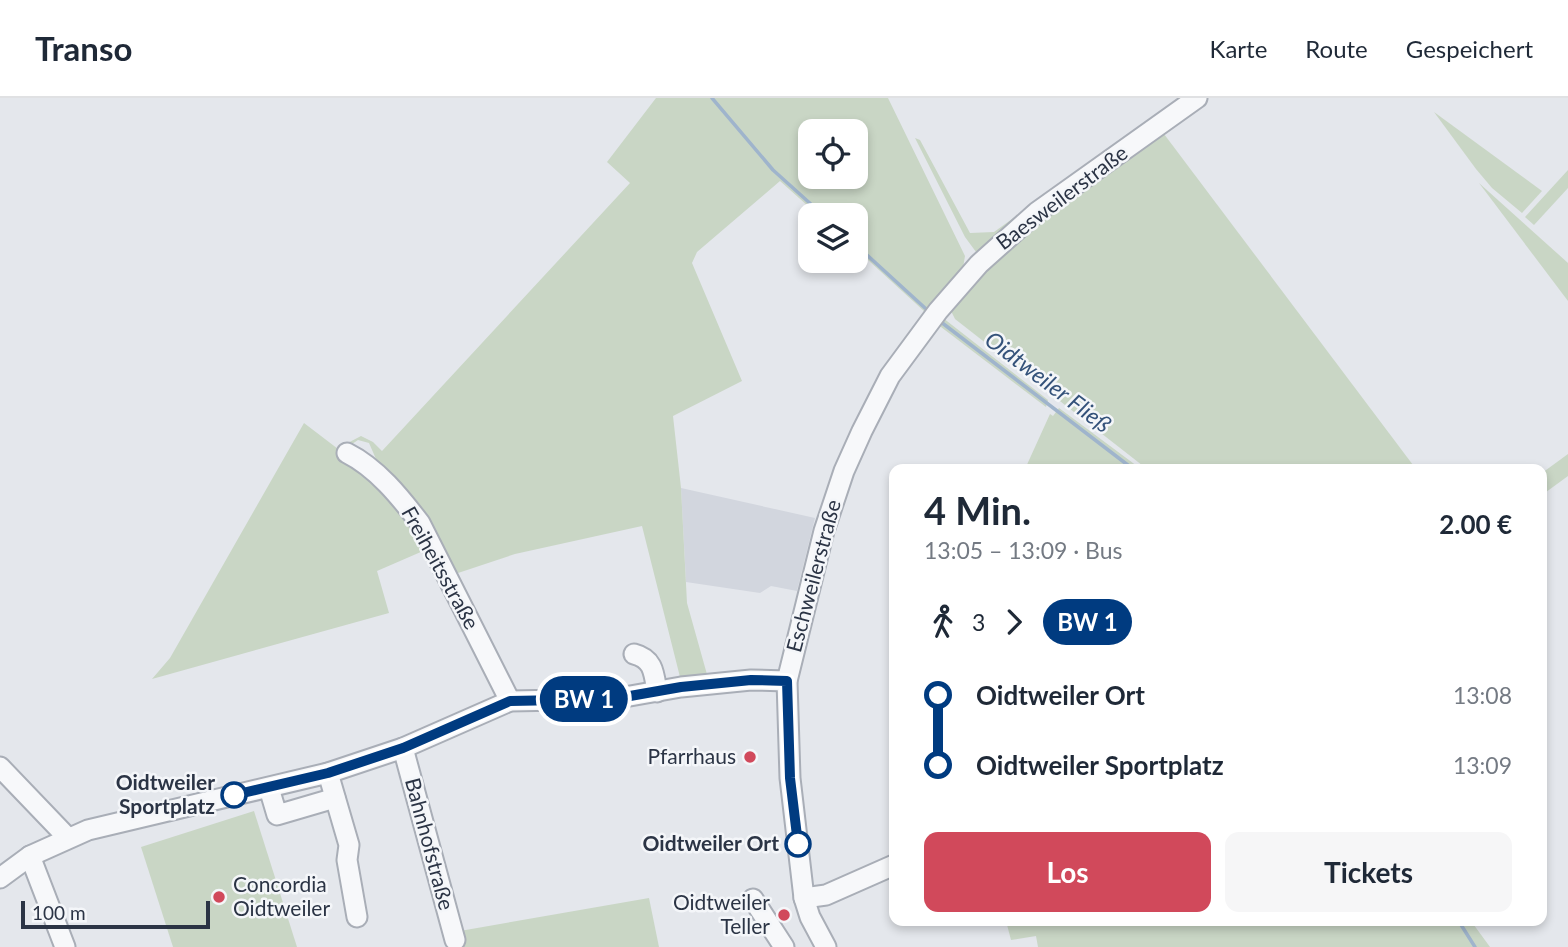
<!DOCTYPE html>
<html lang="de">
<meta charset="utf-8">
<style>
:root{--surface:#fff;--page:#f6f6f7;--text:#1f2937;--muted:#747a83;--line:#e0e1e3;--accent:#d1495b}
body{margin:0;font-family:Lato,sans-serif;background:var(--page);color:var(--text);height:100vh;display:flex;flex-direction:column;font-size:26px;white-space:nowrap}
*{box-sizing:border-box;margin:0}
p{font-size:23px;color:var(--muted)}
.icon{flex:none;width:38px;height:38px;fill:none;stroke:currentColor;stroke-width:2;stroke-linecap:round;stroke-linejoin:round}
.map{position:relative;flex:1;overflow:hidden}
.drawer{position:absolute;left:889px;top:366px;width:658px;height:462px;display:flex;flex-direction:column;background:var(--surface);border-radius:14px;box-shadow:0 4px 10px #0003}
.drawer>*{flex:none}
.badge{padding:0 14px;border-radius:23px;font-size:24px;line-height:46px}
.controls{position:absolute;left:798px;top:21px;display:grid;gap:14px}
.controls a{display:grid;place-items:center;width:70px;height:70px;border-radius:14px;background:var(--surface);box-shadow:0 4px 10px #0003;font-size:35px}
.scale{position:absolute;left:21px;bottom:18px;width:189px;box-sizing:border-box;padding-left:7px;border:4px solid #2b3445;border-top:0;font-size:19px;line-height:24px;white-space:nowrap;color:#2b3445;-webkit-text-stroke:5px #f4f6f9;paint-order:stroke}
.map>.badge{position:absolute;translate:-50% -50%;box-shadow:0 0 0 4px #fff}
.legs{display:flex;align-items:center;gap:10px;height:77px;padding:0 35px;font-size:23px}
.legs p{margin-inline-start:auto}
.summary{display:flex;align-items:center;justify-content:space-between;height:119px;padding:0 35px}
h1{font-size:38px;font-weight:700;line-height:52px}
.action{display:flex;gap:14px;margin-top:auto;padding:14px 35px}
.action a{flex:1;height:80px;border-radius:14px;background:var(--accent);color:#fff;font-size:28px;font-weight:700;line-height:80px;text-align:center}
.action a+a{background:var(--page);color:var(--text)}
ul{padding:0 35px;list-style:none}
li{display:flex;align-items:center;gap:24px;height:70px;font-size:26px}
li i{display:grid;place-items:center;width:10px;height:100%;margin:0 9px;background:currentColor}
li i::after{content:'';width:18px;height:18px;margin:-9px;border:5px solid;border-radius:50%;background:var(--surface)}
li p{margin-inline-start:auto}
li:first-child i{background:linear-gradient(#0000 50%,currentColor 0)}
li:last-child i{background:linear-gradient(currentColor 50%,#0000 0)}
header{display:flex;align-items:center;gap:42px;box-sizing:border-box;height:98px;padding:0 35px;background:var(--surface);border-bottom:2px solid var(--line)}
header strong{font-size:33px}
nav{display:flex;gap:38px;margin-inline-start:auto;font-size:24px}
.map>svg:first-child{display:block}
.built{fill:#d2d6de}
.green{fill:#c9d6c5;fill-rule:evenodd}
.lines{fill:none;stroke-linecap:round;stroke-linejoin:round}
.stream{stroke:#9fb4cc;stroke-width:3.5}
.minor-casing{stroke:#a9aeb7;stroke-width:23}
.minor{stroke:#f7f8fa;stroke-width:19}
.line-1-casing{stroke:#fff;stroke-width:16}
.line-1{stroke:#003b80;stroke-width:10}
.poi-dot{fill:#d1495b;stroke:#f4f6f9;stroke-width:2.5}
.stop-1-dot{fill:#fff;stroke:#003b80;stroke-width:3.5}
.labels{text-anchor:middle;stroke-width:5;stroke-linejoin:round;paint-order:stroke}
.street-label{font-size:21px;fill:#2b3445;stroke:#f4f6f9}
.poi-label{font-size:21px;fill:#2b3445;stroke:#f4f6f9;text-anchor:end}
.stop-label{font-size:21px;font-weight:bold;fill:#2b3445;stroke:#f4f6f9;text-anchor:end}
.water-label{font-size:23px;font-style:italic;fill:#34527a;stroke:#f4f6f9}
</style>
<header>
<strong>Transo</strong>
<nav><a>Karte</a><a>Route</a><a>Gespeichert</a></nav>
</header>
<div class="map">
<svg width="1568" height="849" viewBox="0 0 1568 849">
<rect width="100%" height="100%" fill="#e4e7ec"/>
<!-- built -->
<path class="built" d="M681,390L815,420L797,493L771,488L760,495L686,484Z"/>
<!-- green -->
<g class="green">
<path d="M656,0H888L965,158L963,170L925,214L856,151V117H818L780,83L697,154L692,165L742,283L673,318L681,390L687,505L708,580L681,583L642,428L515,456L452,477L383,377L369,345L358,342L349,348H342L361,338L373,344L382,353L630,85L607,64ZM810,33H856V79H810Z"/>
<path d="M1180,0H1187L979,158L965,139L915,40L920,42L970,135L994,134Z"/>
<path d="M1434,14L1542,93L1522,115L1492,90L1476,71Z"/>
<path d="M1161,32L1416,371H1147L955,221L950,211L1001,154Z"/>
<path d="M1568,72V90L1534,127L1525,119Z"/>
<path d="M1479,85L1568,165V203Z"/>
<path d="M943,220L1048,302L1046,309L941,229L938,225Z"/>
<path d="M1059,310L1141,371H1025L1050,316L1053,318Z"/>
<path d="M304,325L380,383L430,450L377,473L389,515L152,581L170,560Z"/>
<path d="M1568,356V378L1542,397V375Z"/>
<path d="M254,713L297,849H173L141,749Z"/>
<path d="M649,800L659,849H464L460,833Z"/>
<path d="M1006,823H1471L1490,849H1038L1036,838L1011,842Z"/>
</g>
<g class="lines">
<!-- stream -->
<g class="stream">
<path d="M712,0L773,72L823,117"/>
<path d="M856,147L925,210"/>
<path d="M941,224L1133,371"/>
<path d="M1458,822L1475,849"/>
</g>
<defs>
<g id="minor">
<path d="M347,355C377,370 400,399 420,425L510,603"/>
<path d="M634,556C654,561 654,576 657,594"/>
<path d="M403,650L455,842"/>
<path d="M0,669L68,740"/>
<path d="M328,675L349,747L347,762L357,819"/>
<path d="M269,690L277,717L335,700"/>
<path d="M30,758L65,849"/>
<path d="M0,780L30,758L88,732L328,675L403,650L510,603L613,601L681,589L751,582L787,583"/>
<path d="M804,800L826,797L894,767"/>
<path d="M753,801L784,849"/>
<path d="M826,849L810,819L804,800L790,680L787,583L824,433L844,373L862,333L890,278L938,213L979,166L1037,114L1197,0"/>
</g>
</defs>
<!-- minor casing -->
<use href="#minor" class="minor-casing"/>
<!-- minor -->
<use href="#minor" class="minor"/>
</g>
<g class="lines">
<defs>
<path id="line-1" d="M234,697L328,675L403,650L510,603L613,601L681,589L751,582L787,583L790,680L798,746"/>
</defs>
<!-- line-1 casing -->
<use href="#line-1" class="line-1-casing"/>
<!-- line-1 -->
<use href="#line-1" class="line-1"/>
</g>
<!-- markers -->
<g class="poi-dot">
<circle cx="750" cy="659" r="7"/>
<circle cx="219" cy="799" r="7"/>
<circle cx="784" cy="817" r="7"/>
</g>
<g class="stop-1-dot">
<circle cx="234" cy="697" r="12"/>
<circle cx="798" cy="746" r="12"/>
</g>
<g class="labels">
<!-- street labels -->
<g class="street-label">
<text transform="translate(1062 100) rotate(-37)" y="7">Baesweilerstraße</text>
<text transform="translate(440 470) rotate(61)" y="7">Freiheitsstraße</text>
<text transform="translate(814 478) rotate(-75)" y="7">Eschweilerstraße</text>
<text transform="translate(429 746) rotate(75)" y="7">Bahnhofstraße</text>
</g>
<!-- poi labels -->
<g class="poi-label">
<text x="736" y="666">Pfarrhaus</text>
<text x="233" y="794" text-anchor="start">Concordia<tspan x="233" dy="24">Oidtweiler</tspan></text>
<text x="770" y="812">Oidtweiler<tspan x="770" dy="24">Teller</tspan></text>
</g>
<!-- stop labels -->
<g class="stop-label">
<text x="215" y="692">Oidtweiler<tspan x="215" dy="24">Sportplatz</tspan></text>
<text x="779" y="753">Oidtweiler Ort</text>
</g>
<!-- water labels -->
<g class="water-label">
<text transform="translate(1048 284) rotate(37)" y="8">Oidtweiler Fließ</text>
</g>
</g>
</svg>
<div class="controls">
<a><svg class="icon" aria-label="locate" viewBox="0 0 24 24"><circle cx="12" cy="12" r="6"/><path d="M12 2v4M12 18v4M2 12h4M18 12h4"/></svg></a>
<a><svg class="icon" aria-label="layers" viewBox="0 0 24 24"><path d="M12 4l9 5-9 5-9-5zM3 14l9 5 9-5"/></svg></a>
</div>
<div class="scale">100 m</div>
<b class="badge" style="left:584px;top:601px;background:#003b80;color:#fff">BW 1</b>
<section class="drawer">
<div class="summary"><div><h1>4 Min.</h1><p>13:05 – 13:09 · Bus</p></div><b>2.00 €</b></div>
<div class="legs"><svg class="icon" aria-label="walk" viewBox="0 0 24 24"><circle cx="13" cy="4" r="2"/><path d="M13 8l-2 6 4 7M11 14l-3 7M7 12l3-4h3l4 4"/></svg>3<svg class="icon" aria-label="forward" viewBox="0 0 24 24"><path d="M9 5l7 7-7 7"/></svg><b class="badge" style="background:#003b80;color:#fff">BW 1</b></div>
<ul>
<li><i style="color:#003b80"></i><b>Oidtweiler Ort</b><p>13:08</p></li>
<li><i style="color:#003b80"></i><b>Oidtweiler Sportplatz</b><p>13:09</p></li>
</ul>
<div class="action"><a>Los</a><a>Tickets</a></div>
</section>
</div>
